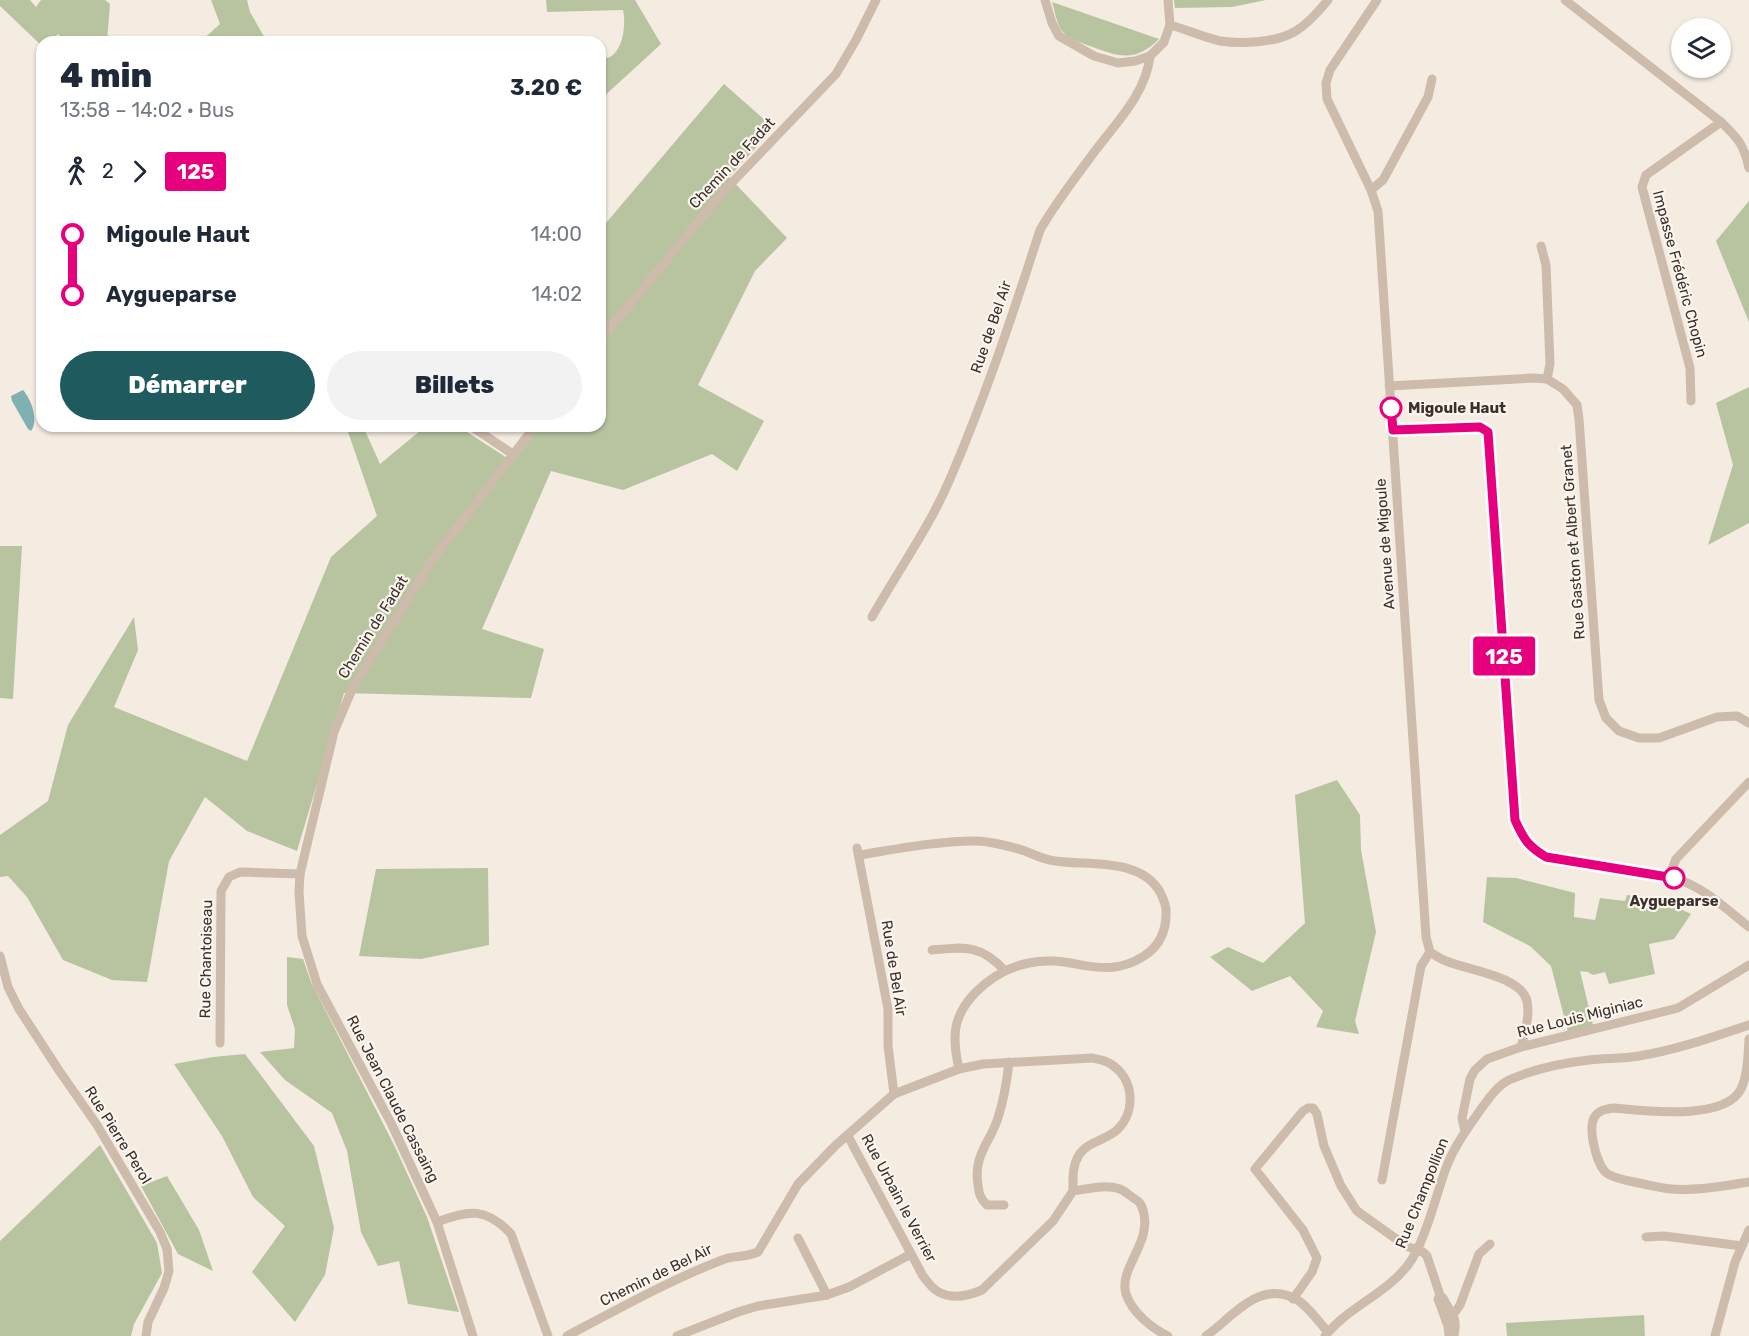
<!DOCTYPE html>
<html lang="fr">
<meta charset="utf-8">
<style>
:root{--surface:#fff;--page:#f2f2f3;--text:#1f2937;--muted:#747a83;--accent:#1f5a5e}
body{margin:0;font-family:Rubik,sans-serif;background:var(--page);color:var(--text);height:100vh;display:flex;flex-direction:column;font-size:22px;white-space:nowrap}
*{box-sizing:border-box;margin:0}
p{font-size:20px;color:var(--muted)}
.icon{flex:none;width:33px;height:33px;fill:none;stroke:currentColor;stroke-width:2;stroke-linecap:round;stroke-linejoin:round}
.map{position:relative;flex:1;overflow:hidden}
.panel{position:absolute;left:36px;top:36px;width:570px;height:396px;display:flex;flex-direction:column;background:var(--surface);border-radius:18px;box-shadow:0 2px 4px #0004}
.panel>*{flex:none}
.badge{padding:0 12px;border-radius:4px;font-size:21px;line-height:39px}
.controls{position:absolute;left:1671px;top:18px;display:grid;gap:12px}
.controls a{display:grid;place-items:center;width:60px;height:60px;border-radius:50%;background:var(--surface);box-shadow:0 2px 4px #0004;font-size:30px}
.map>.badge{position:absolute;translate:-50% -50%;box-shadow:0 0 0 3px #fff}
.legs{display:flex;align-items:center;gap:9px;height:66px;padding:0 24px;font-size:20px}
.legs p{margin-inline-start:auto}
.headline{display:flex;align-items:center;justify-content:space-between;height:102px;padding:0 24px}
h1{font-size:33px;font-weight:800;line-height:45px}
.button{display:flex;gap:12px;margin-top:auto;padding:12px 24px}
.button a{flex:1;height:69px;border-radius:36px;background:var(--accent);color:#fff;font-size:24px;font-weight:800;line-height:69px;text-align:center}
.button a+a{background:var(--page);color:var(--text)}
ul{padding:0 24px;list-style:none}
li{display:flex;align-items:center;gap:21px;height:60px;font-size:22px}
li i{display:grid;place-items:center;width:9px;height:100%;margin:0 8px;background:currentColor}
li i::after{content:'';width:15px;height:15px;margin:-8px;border:4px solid;border-radius:50%;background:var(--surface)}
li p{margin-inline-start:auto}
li:first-child i{background:linear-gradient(#0000 50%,currentColor 0)}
li:last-child i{background:linear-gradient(currentColor 50%,#0000 0)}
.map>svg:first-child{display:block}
.green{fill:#b8c4a0}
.water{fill:#7fb0b2}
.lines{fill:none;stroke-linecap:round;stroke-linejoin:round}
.minor{stroke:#cdbbac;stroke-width:9}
.line-1-casing{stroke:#fff;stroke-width:14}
.line-1{stroke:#e6007e;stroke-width:9}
.stop-1-dot{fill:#fff;stroke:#e6007e;stroke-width:3}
.labels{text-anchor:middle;stroke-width:4.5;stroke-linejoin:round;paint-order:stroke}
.street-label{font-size:15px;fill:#3b302b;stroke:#fbf5ee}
.stop-label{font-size:15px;font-weight:bold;fill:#3b302b;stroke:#fbf5ee;text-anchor:start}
</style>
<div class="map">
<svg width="1749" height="1336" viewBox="0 0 1749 1336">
<rect width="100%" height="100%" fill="#f4ebe1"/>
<!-- green -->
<g class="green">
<path d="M0,0H30L36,7L41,0H105L110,4L107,42H67L58,34L51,42H42V46L0,6Z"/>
<path d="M211,0H247L250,12L267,42H200L220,24Z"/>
<path d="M546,0H635L661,44L600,100V60C603,59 607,58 610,57C624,49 626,23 623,10L547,12Z"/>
<path d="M1174,0H1266L1232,7L1175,8Z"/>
<path d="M1052,2L1159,39C1134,64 1117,56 1087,45C1079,42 1069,38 1063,32C1056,24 1055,11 1052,2Z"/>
<path d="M724,84L774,128L729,177L787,238L755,271L698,385L764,421L737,471L712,454L623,490L551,471L482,629L544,649L531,698L344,693L297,851L247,831L205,797L169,861L147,982L112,980L63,960L27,897L8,876L0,877V835L48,801L68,725L134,617L138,650L114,707L247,761L331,557L377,516L346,426H363L380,464L426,426H458L513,462L540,426H600V230Z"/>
<path d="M1749,201V322L1716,241Z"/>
<path d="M1749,387V523L1708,545L1733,465L1716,403Z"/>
<path d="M0,546H22L13,699L0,698Z"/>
<path d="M1337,780L1360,815L1361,850L1376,932L1355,1021L1359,1034L1316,1027L1323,1011L1290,976L1252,991L1210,957L1228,947L1263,963L1305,923L1295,795Z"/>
<path d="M488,868L489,945L421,959L359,956L376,869Z"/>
<path d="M1487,877L1516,878L1575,893L1574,917L1595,920L1600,898L1625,901L1627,895L1652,898V903L1674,906L1691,914L1674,939L1649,944L1655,974L1609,984L1605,972L1593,975L1588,972L1580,971L1593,1025L1568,1032L1551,966L1530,946L1483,922Z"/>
<path d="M287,957L303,959L311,982L395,1147L427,1217L459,1312L408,1304L399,1261L378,1266L361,1232L347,1151L332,1113L285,1080L260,1052L294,1048L295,1029L287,1005Z"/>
<path d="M245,1054L314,1146L334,1228L325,1275L295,1322L252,1272L285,1226L253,1197L222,1136L174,1064L213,1057Z"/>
<path d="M100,1145L157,1243L162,1273L134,1324L131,1336H0V1241Z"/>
<path d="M167,1176L199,1230L213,1271L178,1254L141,1186Z"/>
<path d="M1644,1315L1645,1336H1507L1506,1323Z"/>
</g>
<!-- water -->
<path class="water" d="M23,390C31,399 39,420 31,431L28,429L12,401L11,396Z"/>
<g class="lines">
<!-- minor -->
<g class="minor">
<path d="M1045,0L1052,23L1059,36L1094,56L1118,63L1135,61L1150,56L1164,42L1170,25L1168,0"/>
<path d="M1377,0L1330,70L1326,83L1327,99L1371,190L1378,211L1426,937L1430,952C1435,955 1440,959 1446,961C1467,970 1521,976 1527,1001C1530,1016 1525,1032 1521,1047"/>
<path d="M1565,0L1721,122C1738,138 1744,145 1749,168"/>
<path d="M1170,25C1185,29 1205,38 1220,41C1240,44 1275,43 1294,32C1307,25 1319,11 1328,0"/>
<path d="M1371,190L1383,180L1428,97L1432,79"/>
<path d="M1541,246L1546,265L1550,364L1547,379"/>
<path d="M600,340L723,192L836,74L856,40L876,0"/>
<path d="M1389,386L1533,378L1547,379L1563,389L1577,405L1579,419L1599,700L1606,718L1619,731L1639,738H1659L1717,717L1737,716L1749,723"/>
<path d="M1691,401L1690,368L1642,187L1646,175L1721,122"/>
<path d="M471,426L514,455"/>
<path d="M1393,430L1480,427L1488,432L1516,821C1524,840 1528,846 1546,857L1674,878C1704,887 1725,908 1749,927"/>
<path d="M872,617C898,571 929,528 950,479C985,398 1013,314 1040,230C1056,202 1076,177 1095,151C1117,122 1146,93 1150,56"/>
<path d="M857,848L888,1009V1046L894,1094"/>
<path d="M859,855C897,849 937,841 976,841C989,841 1013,847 1025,851C1035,855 1045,860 1055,861C1088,866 1140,857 1160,892C1163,898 1165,902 1166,909C1167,928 1161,945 1144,956C1102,983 1072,953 1029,963C1008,967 990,978 975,993C952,1017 952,1038 959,1069L983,1064L1092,1058C1097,1059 1104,1060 1109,1063C1134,1077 1137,1111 1117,1130C1106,1140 1087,1142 1079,1155C1072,1166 1073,1179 1073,1191"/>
<path d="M1669,877L1676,859L1749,782"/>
<path d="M932,950C964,947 981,944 1005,971"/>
<path d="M0,956L8,987L19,1009L60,1072L97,1125L160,1232L167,1249L169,1271L164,1288L148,1322L146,1336"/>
<path d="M1749,1039C1748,1055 1748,1074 1741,1089C1725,1121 1645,1111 1614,1108C1606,1109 1598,1110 1594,1118C1588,1130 1597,1168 1608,1174C1616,1179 1629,1181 1639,1183C1649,1185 1660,1188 1671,1189C1697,1191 1723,1186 1749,1182"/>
<path d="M220,1043L221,891L229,877L240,872L300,874"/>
<path d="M1465,1131L1462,1118L1470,1079L1475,1070L1487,1059L1521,1047L1678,1008L1749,965"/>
<path d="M848,1136L923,1276C927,1281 932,1288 937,1291C951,1300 968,1296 982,1290L1053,1221L1073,1191C1088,1189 1105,1184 1120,1189C1125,1191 1130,1196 1135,1199C1140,1202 1141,1204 1143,1210C1153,1243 1118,1268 1126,1294C1132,1312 1151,1328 1168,1336"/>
<path d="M1382,1180L1421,966L1430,952"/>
<path d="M1004,1205H987C980,1198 979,1194 978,1185C973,1155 990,1143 998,1118C1004,1099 1007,1081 1009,1062"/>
<path d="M437,1222C469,1210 486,1207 511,1234L548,1336"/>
<path d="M1646,1237L1664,1236L1742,1246"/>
<path d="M798,1238L827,1295"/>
<path d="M1443,1298C1451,1315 1458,1315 1454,1336"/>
<path d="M1293,1299L1312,1272L1317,1258L1303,1230L1255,1169L1303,1111L1308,1108H1313L1317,1114L1324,1146L1341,1186L1357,1211L1406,1246L1423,1252L1427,1256L1440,1295L1438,1299L1448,1326L1449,1336"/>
<path d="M1446,1321L1450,1319L1460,1305L1479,1254L1490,1244"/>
<path d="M473,1336L437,1222L392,1125L317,984L302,936L299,892L300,874L334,732L353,687L431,562L535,426"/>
<path d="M567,1336C618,1309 668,1281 722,1260C734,1255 744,1258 758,1252L798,1184L836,1145L894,1094L959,1069"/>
<path d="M677,1336L738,1312L758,1306L827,1295L849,1287L911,1254"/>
<path d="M1206,1336C1234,1316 1261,1277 1299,1301C1310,1309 1319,1322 1328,1332"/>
<path d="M1325,1336C1348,1307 1386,1294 1408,1265C1425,1243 1436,1195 1446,1168C1454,1146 1468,1128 1481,1109C1489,1098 1497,1086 1509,1080C1534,1069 1562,1063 1589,1060C1606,1058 1622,1059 1639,1056C1676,1050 1713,1037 1749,1025"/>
<path d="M1715,1336L1735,1262L1749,1230"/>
</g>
</g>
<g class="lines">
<defs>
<path id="line-1" d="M1391,408L1393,430L1480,427L1488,432L1515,820C1524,840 1528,846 1546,857L1674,878"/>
</defs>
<!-- line-1 casing -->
<use href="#line-1" class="line-1-casing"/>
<!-- line-1 -->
<use href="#line-1" class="line-1"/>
</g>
<!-- markers -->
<g class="stop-1-dot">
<circle cx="1391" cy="408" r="10"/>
<circle cx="1674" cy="878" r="10"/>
</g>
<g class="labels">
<!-- street labels -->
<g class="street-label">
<text transform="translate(732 163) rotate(-47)" y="5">Chemin de Fadat</text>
<text transform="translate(1680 274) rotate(75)" y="5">Impasse Frédéric Chopin</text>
<text transform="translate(991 327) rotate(-71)" y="5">Rue de Bel Air</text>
<text transform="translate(1573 542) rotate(-94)" y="5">Rue Gaston et Albert Granet</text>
<text transform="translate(1385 544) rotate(-94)" y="5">Avenue de Migoule</text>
<text transform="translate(373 627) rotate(-58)" y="5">Chemin de Fadat</text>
<text transform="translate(206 959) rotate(-89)" y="5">Rue Chantoiseau</text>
<text transform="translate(894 968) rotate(81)" y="5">Rue de Bel Air</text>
<text transform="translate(1580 1017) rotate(-14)" y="5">Rue Louis Miginiac</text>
<text transform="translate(393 1099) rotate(63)" y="5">Rue Jean Claude Cassaing</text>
<text transform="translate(118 1135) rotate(58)" y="5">Rue Pierre Perol</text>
<text transform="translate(1422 1193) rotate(-68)" y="5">Rue Champollion</text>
<text transform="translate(899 1198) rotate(62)" y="5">Rue Urbain le Verrier</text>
<text transform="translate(656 1275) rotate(-26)" y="5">Chemin de Bel Air</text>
</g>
<!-- stop labels -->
<g class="stop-label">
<text x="1408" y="413">Migoule Haut</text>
<text x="1674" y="906" text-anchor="middle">Aygueparse</text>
</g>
</g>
</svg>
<div class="controls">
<a><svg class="icon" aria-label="layers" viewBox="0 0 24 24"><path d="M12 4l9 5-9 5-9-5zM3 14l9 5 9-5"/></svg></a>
</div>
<b class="badge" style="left:1504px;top:656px;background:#e6007e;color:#fff">125</b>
<section class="panel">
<div class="headline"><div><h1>4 min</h1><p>13:58 – 14:02 · Bus</p></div><b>3.20 €</b></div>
<div class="legs"><svg class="icon" aria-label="walk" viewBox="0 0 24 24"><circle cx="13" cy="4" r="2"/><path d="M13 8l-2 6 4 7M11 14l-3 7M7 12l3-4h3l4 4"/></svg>2<svg class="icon" aria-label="forward" viewBox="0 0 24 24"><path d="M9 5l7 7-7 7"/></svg><b class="badge" style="background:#e6007e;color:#fff">125</b></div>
<ul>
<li><i style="color:#e6007e"></i><b>Migoule Haut</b><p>14:00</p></li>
<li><i style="color:#e6007e"></i><b>Aygueparse</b><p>14:02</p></li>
</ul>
<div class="button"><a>Démarrer</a><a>Billets</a></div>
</section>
</div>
